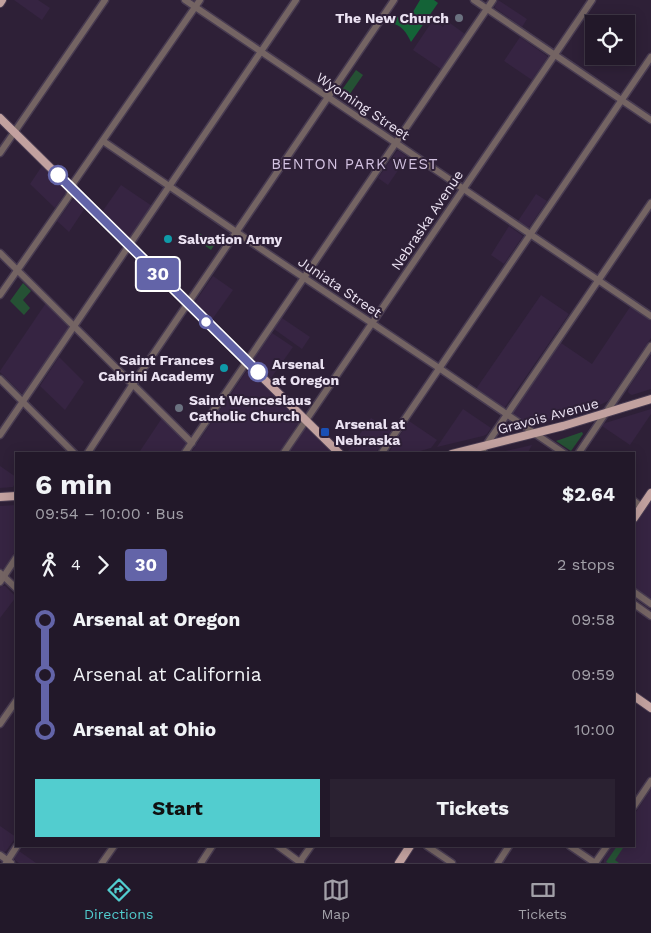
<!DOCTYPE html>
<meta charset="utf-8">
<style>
:root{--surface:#221829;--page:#2a2131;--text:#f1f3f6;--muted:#a2a0a8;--line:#3f3746;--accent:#52cdcf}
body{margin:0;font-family:"Work Sans",sans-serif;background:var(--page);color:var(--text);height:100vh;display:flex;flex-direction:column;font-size:19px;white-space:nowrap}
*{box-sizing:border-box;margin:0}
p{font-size:16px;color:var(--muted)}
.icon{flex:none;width:28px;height:28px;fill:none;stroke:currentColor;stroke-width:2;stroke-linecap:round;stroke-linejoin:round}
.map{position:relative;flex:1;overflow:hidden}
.side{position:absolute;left:15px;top:452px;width:620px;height:395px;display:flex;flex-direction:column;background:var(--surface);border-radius:0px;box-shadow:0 2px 12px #0003,0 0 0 1px var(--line)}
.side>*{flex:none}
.badge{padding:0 10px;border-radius:4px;font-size:18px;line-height:32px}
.tools{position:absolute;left:585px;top:15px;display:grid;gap:10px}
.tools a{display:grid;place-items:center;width:50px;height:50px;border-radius:0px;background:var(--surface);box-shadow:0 2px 12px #0003,0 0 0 1px var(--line);font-size:25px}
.map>.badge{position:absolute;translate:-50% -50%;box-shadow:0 0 0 2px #fff}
.legs{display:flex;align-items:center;gap:8px;height:55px;padding:0 20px;font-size:16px}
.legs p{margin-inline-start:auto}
.overview{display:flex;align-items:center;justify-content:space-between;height:85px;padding:0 20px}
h1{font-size:28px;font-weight:700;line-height:38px}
.primary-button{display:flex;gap:10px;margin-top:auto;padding:10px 20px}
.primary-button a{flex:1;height:58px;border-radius:0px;background:var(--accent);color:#111;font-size:20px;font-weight:700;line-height:58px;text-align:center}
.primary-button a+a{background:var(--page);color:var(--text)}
ul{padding:0 20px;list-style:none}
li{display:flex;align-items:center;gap:18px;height:55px;font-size:19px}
li i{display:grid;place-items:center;width:8px;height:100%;margin:0 6px;background:currentColor}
li i::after{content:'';width:12px;height:12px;margin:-6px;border:4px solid;border-radius:50%;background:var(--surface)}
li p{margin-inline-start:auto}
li:first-child i{background:linear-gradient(#0000 50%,currentColor 0)}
li:last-child i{background:linear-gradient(currentColor 50%,#0000 0)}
.tab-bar{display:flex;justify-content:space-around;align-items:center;height:70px;border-top:1px solid var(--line);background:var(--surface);font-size:14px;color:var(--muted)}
.tab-bar a{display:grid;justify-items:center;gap:2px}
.tab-bar .active{color:var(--accent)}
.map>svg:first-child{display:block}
.built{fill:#362442}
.green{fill:#255134}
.forest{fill:#146337}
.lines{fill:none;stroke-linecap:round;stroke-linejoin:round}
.minor-casing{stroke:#483b51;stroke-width:9}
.major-casing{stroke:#483b51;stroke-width:10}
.minor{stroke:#746463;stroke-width:6}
.major{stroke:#c2a19f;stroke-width:8}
.line-1-casing{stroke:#fff;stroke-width:11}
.line-1{stroke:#6364a8;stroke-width:8}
.worship-dot{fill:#6b7280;stroke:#2e2037;stroke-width:2}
.stop-1-dot{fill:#fff;stroke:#6364a8;stroke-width:2.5}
.culture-dot{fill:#0f9aa8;stroke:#2e2037;stroke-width:2}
.transit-dot{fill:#1a4fb4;stroke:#2e2037;stroke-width:2}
.labels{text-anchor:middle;stroke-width:4;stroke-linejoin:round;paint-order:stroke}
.poi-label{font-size:14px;font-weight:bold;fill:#ebe2f2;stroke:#2e2037;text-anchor:start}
.street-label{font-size:14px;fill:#ebe2f2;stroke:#2e2037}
.stop-label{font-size:14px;font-weight:bold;fill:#ebe2f2;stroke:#2e2037;text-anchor:start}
.neighbourhood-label{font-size:15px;letter-spacing:1px;fill:#d3c2e1;stroke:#2e2037}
</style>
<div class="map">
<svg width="651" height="863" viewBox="0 0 651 863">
<rect width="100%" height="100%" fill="#2e2037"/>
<!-- built -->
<g class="built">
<path d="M14,0H38L50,8L42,20Z"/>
<path d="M498,0L527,19L522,27L495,8V6Z"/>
<path d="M433,20L443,27L447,21L465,34L441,69L413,50Z"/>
<path d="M520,37L547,56V58L532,80L504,61Z"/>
<path d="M397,151H399L407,157L388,185L378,178Z"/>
<path d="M42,166L66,190V192L55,208L30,184Z"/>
<path d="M121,185L152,206L131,237L129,238L126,237L102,212Z"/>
<path d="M536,194L547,201L530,226L528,227L518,221Z"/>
<path d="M74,198L76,199L85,208L69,232L57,221Z"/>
<path d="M509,226L523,236L504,264L491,255Z"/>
<path d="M213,276L233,290L211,321L195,304V302Z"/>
<path d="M541,295L569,314L505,407H501L476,389Z"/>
<path d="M46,303L69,326L25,392L22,394L0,372V371Z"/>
<path d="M630,307L651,321V338L608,401L602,404L531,425L525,423L514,415L513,413L514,411L561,343L592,364Z"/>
<path d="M282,318L310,337L302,349L274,329Z"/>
<path d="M272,333L293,347L271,378L255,364L254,361V359Z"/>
<path d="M651,355V389L632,395L630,394L628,392L629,387Z"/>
<path d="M59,357L84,382L65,410L40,386Z"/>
<path d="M248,369L299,420V422L278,454H190Z"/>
<path d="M463,409L491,428L487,434L483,436L437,447Z"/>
<path d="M651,409V414L630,445L602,426L605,423Z"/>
<path d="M162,418L186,440V445L180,454H138Z"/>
<path d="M371,418L391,431L375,454H346Z"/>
<path d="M409,421L437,440L431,448L409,454H388Z"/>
<path d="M305,428L308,429L334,454H288Z"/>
<path d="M532,445L527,454H492Z"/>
<path d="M0,466L16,477V481L13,487L0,488Z"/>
<path d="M651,499V600L634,589V525Z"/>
<path d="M16,505V550L4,568L2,569H0V506Z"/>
<path d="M2,586H5L16,597L0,618V588Z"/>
<path d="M651,789V863H604V859L612,846H634V815Z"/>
<path d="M0,826L16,837L6,851L4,852L0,851Z"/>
<path d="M19,851L36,863H19L15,860L14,857Z"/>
</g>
<!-- green -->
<g class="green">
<path d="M356,70L363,75L345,101L339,96V94Z"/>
<path d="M199,233L215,244L211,250L195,239Z"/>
<path d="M23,283L31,291L23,300L30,308L24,315L10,301Z"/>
<path d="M582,432L583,434L571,451L556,441Z"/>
<path d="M617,846H622L623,848L615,860L619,863H608L606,862Z"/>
</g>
<!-- forest -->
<path class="forest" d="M420,0H434L438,3L411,42C407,33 401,24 390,23L394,15L407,22Z"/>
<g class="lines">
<defs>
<g id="minor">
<path d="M185,0L651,316"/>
<path d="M474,0L651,120"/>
<path d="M103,141L270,255L439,368L565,454"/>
<path d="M0,153L105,0"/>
<path d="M0,253L192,443"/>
<path d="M0,295L69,196L74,182L200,0"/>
<path d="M0,379L75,454"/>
<path d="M0,435L296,0"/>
<path d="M87,454L133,384L394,0"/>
<path d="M184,454L493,0"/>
<path d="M283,454L592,0"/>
<path d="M381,454L651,57"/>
<path d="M480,454L651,203"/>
<path d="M578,454L651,346"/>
<path d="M634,501L642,507"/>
<path d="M0,573L16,588"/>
<path d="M0,582L16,558"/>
<path d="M634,592L651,604"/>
<path d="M634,604L651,616"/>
<path d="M0,724L16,701"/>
<path d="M634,806L651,781"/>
<path d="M278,846L301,863"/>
<path d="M427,846L452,863"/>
<path d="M570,846L595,863"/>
<path d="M0,855L11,863"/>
<path d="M6,863L17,846"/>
<path d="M102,863L114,846"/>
<path d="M201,863L212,846"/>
<path d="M299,863L311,846"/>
<path d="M498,863L509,846"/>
<path d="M595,863L607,846"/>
</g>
<g id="major">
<path d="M0,3L2,0"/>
<path d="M0,118L340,454"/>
<path d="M452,454L563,426L651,399"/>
<path d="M0,497L16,496"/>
<path d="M634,518L651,493"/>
<path d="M634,696L651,708"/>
<path d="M399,863L410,846"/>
</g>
</defs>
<!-- minor casing -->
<use href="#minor" class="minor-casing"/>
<!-- major casing -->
<use href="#major" class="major-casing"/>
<!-- minor -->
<use href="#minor" class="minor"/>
<!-- major -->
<use href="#major" class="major"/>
</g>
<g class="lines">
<defs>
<path id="line-1" d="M58,175L258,372"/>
</defs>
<!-- line-1 casing -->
<use href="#line-1" class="line-1-casing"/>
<!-- line-1 -->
<use href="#line-1" class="line-1"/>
</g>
<!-- markers -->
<g class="worship-dot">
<circle cx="459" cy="18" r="5"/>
<circle cx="179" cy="408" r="5"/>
</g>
<g class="stop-1-dot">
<circle cx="58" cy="175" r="9"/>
<circle cx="206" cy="322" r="6"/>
<circle cx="258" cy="372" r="9"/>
</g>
<g class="culture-dot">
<circle cx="168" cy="239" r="5"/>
<circle cx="224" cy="368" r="5"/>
</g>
<rect class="transit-dot" x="320" y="427" width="10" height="10" rx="2.5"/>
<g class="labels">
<!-- poi labels -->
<g class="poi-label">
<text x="449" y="23" text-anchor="end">The New Church</text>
<text x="178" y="244">Salvation Army</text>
<text x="214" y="365" text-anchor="end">Saint Frances<tspan x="214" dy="16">Cabrini Academy</tspan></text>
<text x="189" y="405">Saint Wenceslaus<tspan x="189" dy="16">Catholic Church</tspan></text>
<text x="335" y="429">Arsenal at<tspan x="335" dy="16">Nebraska</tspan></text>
</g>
<!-- street labels -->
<g class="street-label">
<text transform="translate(363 106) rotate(34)" y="5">Wyoming Street</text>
<text transform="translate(427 220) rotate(-56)" y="5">Nebraska Avenue</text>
<text transform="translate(340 287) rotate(34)" y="5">Juniata Street</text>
<text transform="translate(548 416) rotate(-15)" y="5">Gravois Avenue</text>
</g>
<!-- stop labels -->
<g class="stop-label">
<text x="272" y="369">Arsenal<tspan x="272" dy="16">at Oregon</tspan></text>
</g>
<!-- neighbourhood labels -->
<g class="neighbourhood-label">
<text x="355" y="169">BENTON PARK WEST</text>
</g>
</g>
</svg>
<div class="tools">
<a><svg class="icon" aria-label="locate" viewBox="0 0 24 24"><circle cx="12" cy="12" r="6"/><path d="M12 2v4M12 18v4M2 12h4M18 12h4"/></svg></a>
</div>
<b class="badge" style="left:158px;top:274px;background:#6364a8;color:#fff">30</b>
<section class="side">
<div class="overview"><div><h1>6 min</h1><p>09:54 – 10:00 · Bus</p></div><b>$2.64</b></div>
<div class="legs"><svg class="icon" aria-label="walk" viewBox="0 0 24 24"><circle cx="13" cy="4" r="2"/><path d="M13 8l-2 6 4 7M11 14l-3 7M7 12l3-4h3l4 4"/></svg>4<svg class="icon" aria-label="forward" viewBox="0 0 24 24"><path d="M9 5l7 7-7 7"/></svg><b class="badge" style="background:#6364a8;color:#fff">30</b><p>2 stops</p></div>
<ul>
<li><i style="color:#6364a8"></i><b>Arsenal at Oregon</b><p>09:58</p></li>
<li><i style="color:#6364a8"></i><span>Arsenal at California</span><p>09:59</p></li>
<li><i style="color:#6364a8"></i><b>Arsenal at Ohio</b><p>10:00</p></li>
</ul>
<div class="primary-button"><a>Start</a><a>Tickets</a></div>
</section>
</div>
<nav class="tab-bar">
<a class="active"><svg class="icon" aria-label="directions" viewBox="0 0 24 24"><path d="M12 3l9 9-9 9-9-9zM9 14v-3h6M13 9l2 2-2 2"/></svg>Directions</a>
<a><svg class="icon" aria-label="map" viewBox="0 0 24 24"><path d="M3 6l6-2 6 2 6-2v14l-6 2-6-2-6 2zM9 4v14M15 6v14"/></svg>Map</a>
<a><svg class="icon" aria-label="tickets" viewBox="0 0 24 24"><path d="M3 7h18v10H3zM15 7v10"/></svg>Tickets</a>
</nav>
